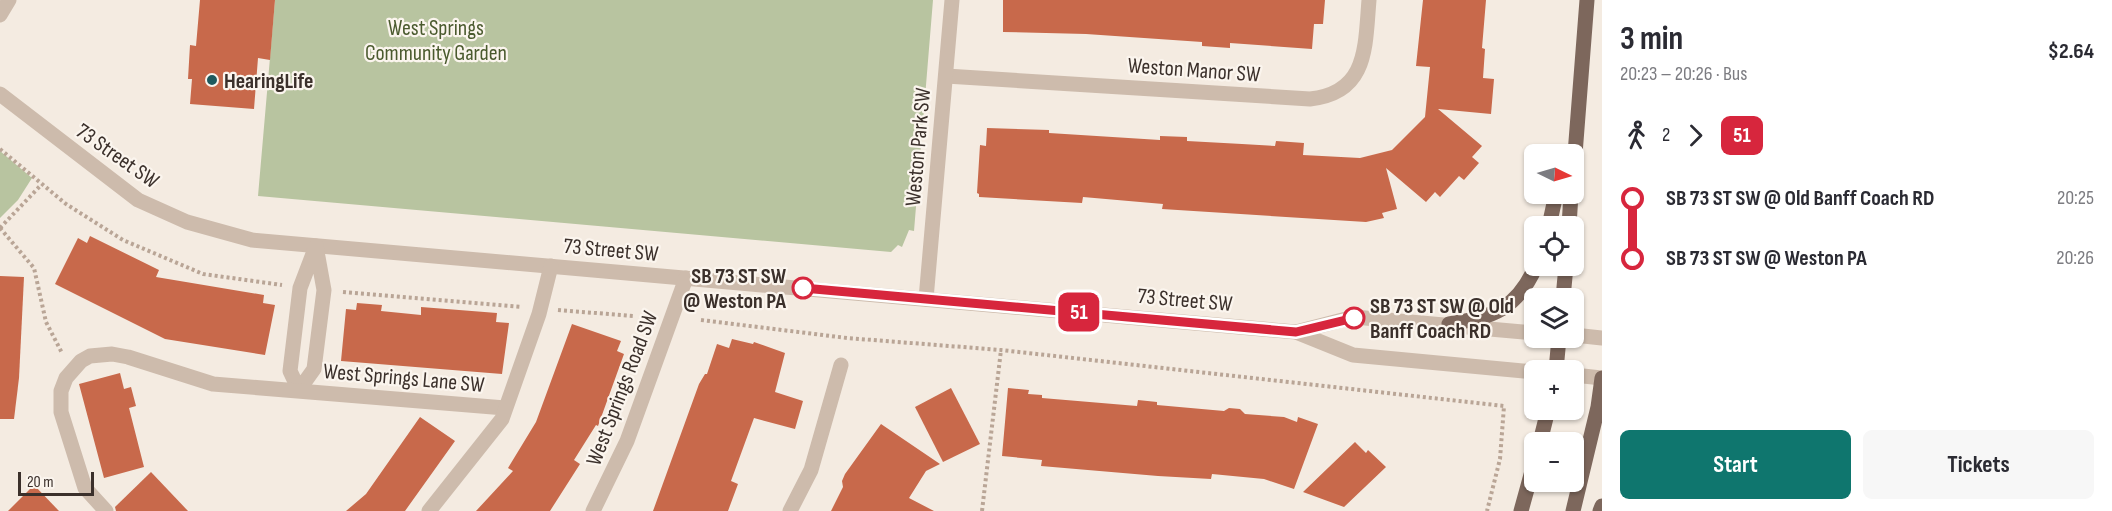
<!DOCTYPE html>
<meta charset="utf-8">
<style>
:root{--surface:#fff;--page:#f7f7f7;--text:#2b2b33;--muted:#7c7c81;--accent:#0f766e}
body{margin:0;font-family:"Sofia Sans Condensed",sans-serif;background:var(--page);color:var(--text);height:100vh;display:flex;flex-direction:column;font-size:22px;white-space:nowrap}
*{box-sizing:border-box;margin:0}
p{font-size:20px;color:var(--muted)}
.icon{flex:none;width:33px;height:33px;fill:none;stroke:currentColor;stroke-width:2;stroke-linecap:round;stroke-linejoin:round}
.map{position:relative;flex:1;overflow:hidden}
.sheet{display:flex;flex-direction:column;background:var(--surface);width:510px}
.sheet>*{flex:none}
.badge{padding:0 12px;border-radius:9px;font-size:21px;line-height:39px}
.needle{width:39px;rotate:95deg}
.tools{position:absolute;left:1524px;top:144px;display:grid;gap:12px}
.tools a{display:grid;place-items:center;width:60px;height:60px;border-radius:9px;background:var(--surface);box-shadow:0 2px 4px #0004;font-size:30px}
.scale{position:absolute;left:18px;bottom:15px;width:76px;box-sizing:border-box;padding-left:6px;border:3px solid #3b302b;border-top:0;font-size:16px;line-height:21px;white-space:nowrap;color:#3b302b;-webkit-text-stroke:4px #fbf5ee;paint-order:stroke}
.map>.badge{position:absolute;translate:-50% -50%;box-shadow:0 0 0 3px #fff}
.legs{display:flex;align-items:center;gap:9px;height:66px;padding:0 18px;font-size:20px}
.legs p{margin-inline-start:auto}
.headline{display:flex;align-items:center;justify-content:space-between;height:102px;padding:0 18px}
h1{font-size:33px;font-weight:700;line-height:45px}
.button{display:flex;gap:12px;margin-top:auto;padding:12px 18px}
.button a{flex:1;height:69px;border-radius:9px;background:var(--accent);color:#fff;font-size:24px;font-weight:700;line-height:69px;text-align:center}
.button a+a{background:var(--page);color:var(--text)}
ul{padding:0 18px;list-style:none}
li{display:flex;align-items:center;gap:21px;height:60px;font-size:22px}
li i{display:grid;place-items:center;width:9px;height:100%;margin:0 8px;background:currentColor}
li i::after{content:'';width:15px;height:15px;margin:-8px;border:4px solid;border-radius:50%;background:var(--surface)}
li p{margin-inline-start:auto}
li:first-child i{background:linear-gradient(#0000 50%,currentColor 0)}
li:last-child i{background:linear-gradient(currentColor 50%,#0000 0)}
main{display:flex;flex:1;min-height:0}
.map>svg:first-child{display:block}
.green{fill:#b8c4a0}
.building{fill:#c8694b}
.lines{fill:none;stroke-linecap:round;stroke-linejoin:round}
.path{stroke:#b9a596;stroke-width:4;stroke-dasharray:3 3;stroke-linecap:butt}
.minor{stroke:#cdbbac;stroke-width:15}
.major{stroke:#7d675c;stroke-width:15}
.line-1-casing{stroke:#fff;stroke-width:14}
.line-1{stroke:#d7263d;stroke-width:9}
.poi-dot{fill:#1f5a5e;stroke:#fbf5ee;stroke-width:2}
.stop-1-dot{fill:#fff;stroke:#d7263d;stroke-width:3}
.labels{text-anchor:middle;stroke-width:4.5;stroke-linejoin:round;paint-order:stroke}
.park-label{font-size:22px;fill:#4a5a2e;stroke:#fbf5ee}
.street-label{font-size:22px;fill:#3b302b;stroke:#fbf5ee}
.poi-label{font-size:22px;font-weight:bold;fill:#3b302b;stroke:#fbf5ee;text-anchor:start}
.stop-label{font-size:22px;font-weight:bold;fill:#3b302b;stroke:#fbf5ee;text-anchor:end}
</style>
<main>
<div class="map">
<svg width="1602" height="511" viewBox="0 0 1602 511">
<rect width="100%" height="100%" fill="#f4ebe1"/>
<!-- green -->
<g class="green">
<path d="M275,0H933L914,231L909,230L902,247L898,245L891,252L258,196Z"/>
<path d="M0,151L32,178L18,200L0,218Z"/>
</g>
<!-- building -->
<g class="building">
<path d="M200,0H275L270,60L258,58L254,109L190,104L192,79H188L190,45L196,46Z"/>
<path d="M1003,0H1325L1323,24H1314L1312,49L1230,43V48L1202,46V42L1086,34L1003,32Z"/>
<path d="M1423,0H1486L1482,48L1485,49L1483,78L1494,79L1491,114L1438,109L1482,146L1472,157L1479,163L1464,180L1459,176L1440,197L1435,192L1426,202L1386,168L1397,209L1382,213L1384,218L1366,222L1162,209L1163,204L1083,197L1082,203L979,197V194L977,193L980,145L986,146L987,128L1049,130V133L1160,140V136L1187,137V141L1242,144L1275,146L1276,141L1304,143L1303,155L1360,158L1392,150L1425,117L1430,67L1416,66Z"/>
<path d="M90,236L159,270L156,277L264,295L263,303L275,305L265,355L165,339L55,284L78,238L87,243Z"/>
<path d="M0,276L24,277L19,378L14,419H0Z"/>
<path d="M357,303L382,305L381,311L421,315V307L497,313L496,322L509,323L502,374L341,361L346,309L356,310Z"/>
<path d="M572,324L621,341L617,351L624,354L598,426L596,425L574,460L580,464L550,511H476L513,471L508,468L536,422Z"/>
<path d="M732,339L753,344L754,342L785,353L775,392L803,401L795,429L754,418L731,481L738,484L728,511H653L699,384L705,374H707L717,344L729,348Z"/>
<path d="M120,373L124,389L131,387L136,406L129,408L144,467L104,478L79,384Z"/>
<path d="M951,388L980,444L943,462L915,407Z"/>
<path d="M1008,388L1029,390L1028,394L1042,395V398L1137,406L1138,400L1157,402V405L1224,411L1229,408L1240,409L1245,414L1284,417L1297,422L1298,417L1318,424L1294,489L1264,479L1212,474L1211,479L1158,476L1041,466L1042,460L1002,456Z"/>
<path d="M420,417L455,441L405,511H346L366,494Z"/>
<path d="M881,424L940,464L926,471L909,498L934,511H831L843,487L842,481L845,474Z"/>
<path d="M1355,442L1366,453L1368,450L1386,467L1344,507L1303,492Z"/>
<path d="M151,472L188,511H116L115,507Z"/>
<path d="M34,485L59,511H8Z"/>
</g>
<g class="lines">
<!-- path -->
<g class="path">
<path d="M0,149L66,204L123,240L203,274L282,285"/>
<path d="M0,228L34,268L46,322L62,353"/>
<path d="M0,228L41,185"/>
<path d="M343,292L521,307"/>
<path d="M558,310L633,316"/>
<path d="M701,320L847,338L1001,350L1504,406L1500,459L1487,511"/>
<path d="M982,511L1001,350"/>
</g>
<!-- minor -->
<g class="minor">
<path d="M0,15L9,0"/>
<path d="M946,76L1310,99C1368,93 1365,47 1369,0"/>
<path d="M0,94L138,200L187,222L252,240L1296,332L1353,355L1534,372"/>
<path d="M316,246L324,290L314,369L299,390L290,371L300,288Z"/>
<path d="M926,299L952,0"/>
<path d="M1296,332L1354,317L1534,333"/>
<path d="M1574,335L1602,338"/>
<path d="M1574,375L1602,378"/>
<path d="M106,511L85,488L61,412V391L66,378L81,361L90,356L112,354L128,357L213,384L505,408"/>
<path d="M429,511L502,419L539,314L551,266"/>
<path d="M593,511L627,441L686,278"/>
<path d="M790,511L811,470L841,365"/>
</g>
<!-- major -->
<g class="major">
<path d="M1574,167L1587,0"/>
<path d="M1549,226L1556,194"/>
<path d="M1569,226L1571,194"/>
<path d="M1563,298L1566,266"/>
<path d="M1449,324C1494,317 1517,309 1536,266"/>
<path d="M1556,370L1559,338"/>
<path d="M1540,442L1548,410"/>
<path d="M1521,511L1534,464"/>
<path d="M1573,511L1598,407L1602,378"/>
<path d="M1600,511L1602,506"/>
</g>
</g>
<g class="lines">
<defs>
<path id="line-1" d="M803,288L1296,332L1354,318"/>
</defs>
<!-- line-1 casing -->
<use href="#line-1" class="line-1-casing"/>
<!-- line-1 -->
<use href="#line-1" class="line-1"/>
</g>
<!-- markers -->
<circle class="poi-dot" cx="212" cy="80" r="6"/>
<g class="stop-1-dot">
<circle cx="803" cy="288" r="10"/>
<circle cx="1354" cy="318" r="10"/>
</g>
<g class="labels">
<!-- park labels -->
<g class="park-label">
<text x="436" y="35">West Springs<tspan x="436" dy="25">Community Garden</tspan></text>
</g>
<!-- street labels -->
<g class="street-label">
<text transform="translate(1194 69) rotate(4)" y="8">Weston Manor SW</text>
<text transform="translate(917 147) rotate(-85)" y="8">Weston Park SW</text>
<text transform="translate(118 155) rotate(35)" y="8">73 Street SW</text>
<text transform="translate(611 249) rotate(5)" y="8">73 Street SW</text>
<text transform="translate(1185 299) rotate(5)" y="8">73 Street SW</text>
<text transform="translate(404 377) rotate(5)" y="8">West Springs Lane SW</text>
<text transform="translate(621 388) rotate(-69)" y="8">West Springs Road SW</text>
</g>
<!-- poi labels -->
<g class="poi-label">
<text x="224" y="88">HearingLife</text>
</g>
<!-- stop labels -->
<g class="stop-label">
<text x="786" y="283">SB 73 ST SW<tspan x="786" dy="25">@ Weston PA</tspan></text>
<text x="1370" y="313" text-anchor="start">SB 73 ST SW @ Old<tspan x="1370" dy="25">Banff Coach RD</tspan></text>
</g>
</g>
</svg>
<div class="tools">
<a><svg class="needle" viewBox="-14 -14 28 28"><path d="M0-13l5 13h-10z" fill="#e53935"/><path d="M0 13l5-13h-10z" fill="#7c7c81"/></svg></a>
<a><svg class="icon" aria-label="locate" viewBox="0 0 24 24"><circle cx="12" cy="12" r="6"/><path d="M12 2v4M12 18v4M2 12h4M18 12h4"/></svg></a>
<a><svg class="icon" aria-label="layers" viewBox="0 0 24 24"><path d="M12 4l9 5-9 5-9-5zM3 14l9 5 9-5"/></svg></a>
<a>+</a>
<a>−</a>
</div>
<div class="scale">20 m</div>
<b class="badge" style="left:1079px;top:312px;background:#d7263d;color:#fff">51</b>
</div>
<section class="sheet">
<div class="headline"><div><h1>3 min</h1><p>20:23 – 20:26 · Bus</p></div><b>$2.64</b></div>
<div class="legs"><svg class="icon" aria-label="walk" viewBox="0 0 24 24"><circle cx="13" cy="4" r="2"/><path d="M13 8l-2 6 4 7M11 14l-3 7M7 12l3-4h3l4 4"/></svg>2<svg class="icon" aria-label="forward" viewBox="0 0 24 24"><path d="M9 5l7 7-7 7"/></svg><b class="badge" style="background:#d7263d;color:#fff">51</b></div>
<ul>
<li><i style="color:#d7263d"></i><b>SB 73 ST SW @ Old Banff Coach RD</b><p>20:25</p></li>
<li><i style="color:#d7263d"></i><b>SB 73 ST SW @ Weston PA</b><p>20:26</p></li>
</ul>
<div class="button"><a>Start</a><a>Tickets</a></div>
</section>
</main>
